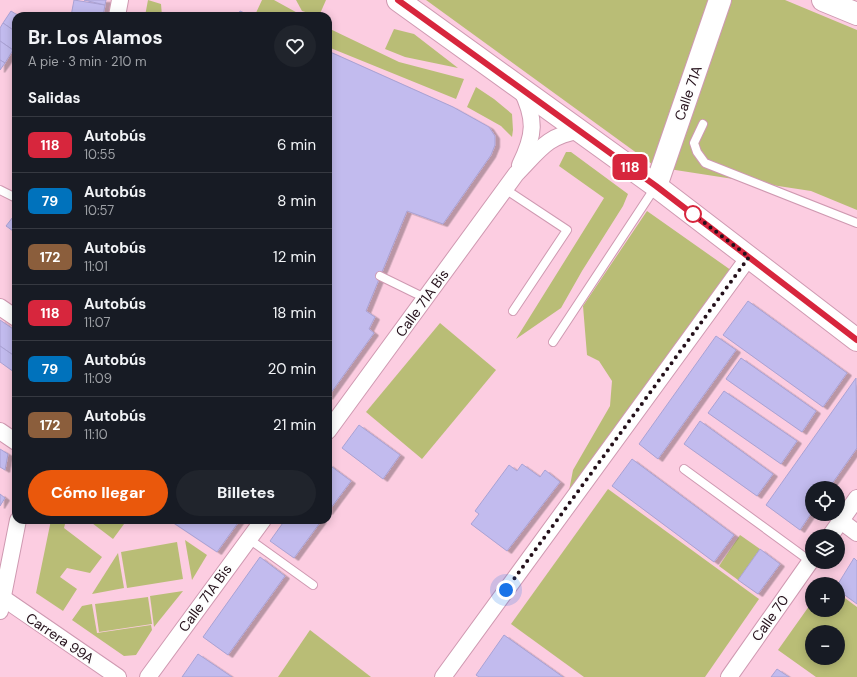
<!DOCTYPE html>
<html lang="es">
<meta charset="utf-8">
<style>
:root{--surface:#171b24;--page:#20242c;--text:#f1f3f6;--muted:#9ea1a6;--line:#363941;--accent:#ea580c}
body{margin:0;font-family:"DM Sans",sans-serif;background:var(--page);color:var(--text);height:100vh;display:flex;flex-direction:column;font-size:15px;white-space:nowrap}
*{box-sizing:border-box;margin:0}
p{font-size:13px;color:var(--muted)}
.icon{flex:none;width:22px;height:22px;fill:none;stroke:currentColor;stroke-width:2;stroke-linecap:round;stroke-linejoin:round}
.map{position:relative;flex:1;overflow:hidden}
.panel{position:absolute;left:12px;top:12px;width:320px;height:512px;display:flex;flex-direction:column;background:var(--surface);border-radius:12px;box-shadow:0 2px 10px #0003}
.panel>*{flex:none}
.badge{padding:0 8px;border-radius:6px;font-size:14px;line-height:26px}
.tools{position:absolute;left:805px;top:481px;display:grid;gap:8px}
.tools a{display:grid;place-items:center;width:40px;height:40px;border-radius:50%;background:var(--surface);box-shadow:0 2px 10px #0003;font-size:20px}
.you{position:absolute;width:20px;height:20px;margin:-10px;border:3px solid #fff;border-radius:50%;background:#1a73e8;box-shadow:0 0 0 6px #1a73e833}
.map>.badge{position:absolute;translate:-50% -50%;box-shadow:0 0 0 2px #fff}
h2{padding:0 16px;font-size:15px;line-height:36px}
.round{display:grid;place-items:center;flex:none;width:42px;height:42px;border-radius:21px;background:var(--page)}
.head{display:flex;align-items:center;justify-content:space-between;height:68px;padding:0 16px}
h1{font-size:19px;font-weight:800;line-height:30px}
.action{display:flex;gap:8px;margin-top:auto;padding:8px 16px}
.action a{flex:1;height:46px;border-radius:24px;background:var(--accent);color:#fff;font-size:16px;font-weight:800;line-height:46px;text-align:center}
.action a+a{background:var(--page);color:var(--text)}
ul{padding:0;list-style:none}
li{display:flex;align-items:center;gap:12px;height:56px;padding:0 16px;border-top:1px solid var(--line)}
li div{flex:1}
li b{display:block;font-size:15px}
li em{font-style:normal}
li .badge{min-width:44px;font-weight:700;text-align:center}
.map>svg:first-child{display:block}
.green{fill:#b9bd76;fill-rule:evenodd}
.building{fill:#c2bbee;stroke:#a9a2d4;filter:url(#shadow)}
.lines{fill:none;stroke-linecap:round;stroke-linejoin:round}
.service-casing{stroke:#cf99b1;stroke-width:10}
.minor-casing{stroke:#cf99b1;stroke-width:18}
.secondary-casing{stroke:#cf99b1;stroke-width:24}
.service{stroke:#fff;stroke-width:8}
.minor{stroke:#fff;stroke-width:16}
.secondary{stroke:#fff;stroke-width:22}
.line-casing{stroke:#fff;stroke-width:9}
.line{stroke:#d7263d;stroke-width:6}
.walk{stroke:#24101a;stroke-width:4;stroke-dasharray:0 7.2}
.stop-dot{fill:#fff;stroke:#d7263d;stroke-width:2}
.labels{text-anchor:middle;stroke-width:3.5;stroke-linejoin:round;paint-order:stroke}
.street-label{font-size:14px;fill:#24101a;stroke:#fdfdfd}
</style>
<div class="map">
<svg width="857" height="677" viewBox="0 0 857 677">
<defs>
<filter id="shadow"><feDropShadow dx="4.5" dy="2.5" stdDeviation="0" flood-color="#0004"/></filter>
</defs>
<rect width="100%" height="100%" fill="#fccde1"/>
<!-- green -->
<g class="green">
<path d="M148,0L161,4L162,16H145Z"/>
<path d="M262,0H274L303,16H257L255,15Z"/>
<path d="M296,0H326L319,16L302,11Z"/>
<path d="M426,0H785L857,30V210L811,191L656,167Z"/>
<path d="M328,28L399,62L464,79L456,99L328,47Z"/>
<path d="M394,29L414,34L458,68L405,57L385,49Z"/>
<path d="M476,87L494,99L512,114L513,130L512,137L501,126L467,107Z"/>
<path d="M566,152H571L628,194L623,206L582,271L561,308L516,339L604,198L559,166Z"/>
<path d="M647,211L735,273L568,496L573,470L610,406L612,381L599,361L587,355L583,306Z"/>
<path d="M440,323L496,370L422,459L366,412Z"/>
<path d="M608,489L759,599L705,677H584L511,624Z"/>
<path d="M51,520H66L64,528L102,557L90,573L67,568L60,577L77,589L63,611L36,593Z"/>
<path d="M88,520H127L113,539Z"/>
<path d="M740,535L760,549L738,580L719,566Z"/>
<path d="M185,540L207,555L192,580Z"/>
<path d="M177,542L183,579L127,588L121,552Z"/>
<path d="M118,553L124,588L92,594Z"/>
<path d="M183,591L154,627L150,596Z"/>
<path d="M838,593L857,607V677H816L778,650L812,602V610H838ZM812,632H838V658H812Z"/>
<path d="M148,597L152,624L99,632L95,604Z"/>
<path d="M92,604L97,633L151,625L152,630L136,655L124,656L72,620L82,606Z"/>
<path d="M310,630L371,677H278Z"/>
</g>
<!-- building -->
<g class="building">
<path d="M74,0L105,5L103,16H71Z"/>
<path d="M84,0H106L105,5Z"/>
<path d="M11,11L19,16H16V32L3,23Z"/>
<path d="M240,11L251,16H238Z"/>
<path d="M3,23L16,32V52L0,41V28Z"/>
<path d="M0,41L13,50L5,63L0,60Z"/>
<path d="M328,51L453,107L489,127L495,136V145L491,155L443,224L407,211L366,311L375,317L369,329L374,333L328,397Z"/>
<path d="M0,60L5,63L0,70Z"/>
<path d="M16,213V233L6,226Z"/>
<path d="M748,301L847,373L823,407L723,335Z"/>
<path d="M0,320L16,331V357L0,346Z"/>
<path d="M716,336L736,350L658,459L639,444Z"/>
<path d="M0,346L16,357V368L14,372L0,362Z"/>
<path d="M741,358L816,411L802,432L726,379Z"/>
<path d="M856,378L857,448L829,488H812V512L800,530L766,505Z"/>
<path d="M724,391L797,441L781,464L708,413Z"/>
<path d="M700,421L773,474L757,496L684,444Z"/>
<path d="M359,425L400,455L383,479L342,448Z"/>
<path d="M0,449L8,454L5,470L0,467Z"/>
<path d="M632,459L734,535L714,562L612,486Z"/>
<path d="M328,464L351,481L328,512Z"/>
<path d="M522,464L540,477L545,470L560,482L507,551L471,524L479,514L475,511L509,465L517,471Z"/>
<path d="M0,494L5,498L0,506Z"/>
<path d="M169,520H240L217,552Z"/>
<path d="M285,520H322L294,558L270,541Z"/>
<path d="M760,549L780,564L758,594L738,580Z"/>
<path d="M260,557L285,576L228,655L203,637Z"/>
<path d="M854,558L857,561V604L838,590V584Z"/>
<path d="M504,635L563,677H479L476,675Z"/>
<path d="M198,654L232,677H182Z"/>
<path d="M777,669L789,677H771Z"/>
</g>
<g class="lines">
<defs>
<g id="service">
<path d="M703,124L694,143L697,152L705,163L857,223"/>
<path d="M505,189L567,230L513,311"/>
<path d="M0,190L16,198"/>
<path d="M380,276L425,298"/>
<path d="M553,342L656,186"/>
<path d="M684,469L810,561"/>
<path d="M249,539L313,585"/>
</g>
<g id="minor">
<path d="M117,16L120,0"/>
<path d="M520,165C535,135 536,119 521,89"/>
<path d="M0,307L16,318"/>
<path d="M0,431L16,442"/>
<path d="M328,431L516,174C538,152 547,135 579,131"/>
<path d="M841,521L857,533"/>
<path d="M830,536L857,498"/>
<path d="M3,598L118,677"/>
<path d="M0,611L18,520"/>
<path d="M148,677L263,520"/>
<path d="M443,677L749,257"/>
<path d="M729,677L812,559"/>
</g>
<g id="secondary">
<path d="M398,0L656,186L857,340"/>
<path d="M823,0L857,14"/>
<path d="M656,186L720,0"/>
</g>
</defs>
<!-- service casing -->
<use href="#service" class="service-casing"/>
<!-- minor casing -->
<use href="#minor" class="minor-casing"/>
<!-- secondary casing -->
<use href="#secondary" class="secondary-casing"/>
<!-- service -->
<use href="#service" class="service"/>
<!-- minor -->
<use href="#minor" class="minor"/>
<!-- secondary -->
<use href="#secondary" class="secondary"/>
</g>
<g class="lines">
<defs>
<path id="line" d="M398,0L656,186L857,340"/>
</defs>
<!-- line casing -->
<use href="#line" class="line-casing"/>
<!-- line -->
<use href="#line" class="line"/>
<!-- walk -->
<path class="walk" d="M506,590L749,257L693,214"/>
</g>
<!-- markers -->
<circle class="stop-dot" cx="693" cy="214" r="8"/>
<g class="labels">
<!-- street labels -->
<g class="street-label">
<text transform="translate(688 93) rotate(-71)" y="5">Calle 71A</text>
<text transform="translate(422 303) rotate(-54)" y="5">Calle 71A Bis</text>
<text transform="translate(205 598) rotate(-54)" y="5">Calle 71A Bis</text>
<text transform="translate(770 618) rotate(-55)" y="5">Calle 70</text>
<text transform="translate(60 638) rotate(34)" y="5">Carrera 99A</text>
</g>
</g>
</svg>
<div class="tools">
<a><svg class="icon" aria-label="locate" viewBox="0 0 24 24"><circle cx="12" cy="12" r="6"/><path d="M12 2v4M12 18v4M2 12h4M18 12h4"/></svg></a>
<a><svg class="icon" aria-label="layers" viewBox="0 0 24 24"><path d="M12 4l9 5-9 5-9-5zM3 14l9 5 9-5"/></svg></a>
<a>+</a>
<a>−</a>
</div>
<div class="you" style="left:506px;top:590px"></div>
<b class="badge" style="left:630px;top:167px;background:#d7263d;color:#fff">118</b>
<section class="panel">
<div class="head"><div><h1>Br. Los Alamos</h1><p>A pie · 3 min · 210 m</p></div><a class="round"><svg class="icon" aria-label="heart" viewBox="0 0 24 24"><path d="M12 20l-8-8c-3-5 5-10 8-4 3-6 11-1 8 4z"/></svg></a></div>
<h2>Salidas</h2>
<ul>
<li><span class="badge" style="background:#d7263d;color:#fff">118</span><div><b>Autobús</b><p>10:55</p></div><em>6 min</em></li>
<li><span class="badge" style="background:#0072bc;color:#fff">79</span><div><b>Autobús</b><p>10:57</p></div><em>8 min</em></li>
<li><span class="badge" style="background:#8b5e3c;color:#fff">172</span><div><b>Autobús</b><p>11:01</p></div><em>12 min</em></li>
<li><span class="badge" style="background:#d7263d;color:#fff">118</span><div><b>Autobús</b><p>11:07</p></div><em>18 min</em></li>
<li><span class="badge" style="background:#0072bc;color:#fff">79</span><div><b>Autobús</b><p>11:09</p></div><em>20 min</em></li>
<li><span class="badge" style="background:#8b5e3c;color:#fff">172</span><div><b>Autobús</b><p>11:10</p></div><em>21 min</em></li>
</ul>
<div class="action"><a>Cómo llegar</a><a>Billetes</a></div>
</section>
</div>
